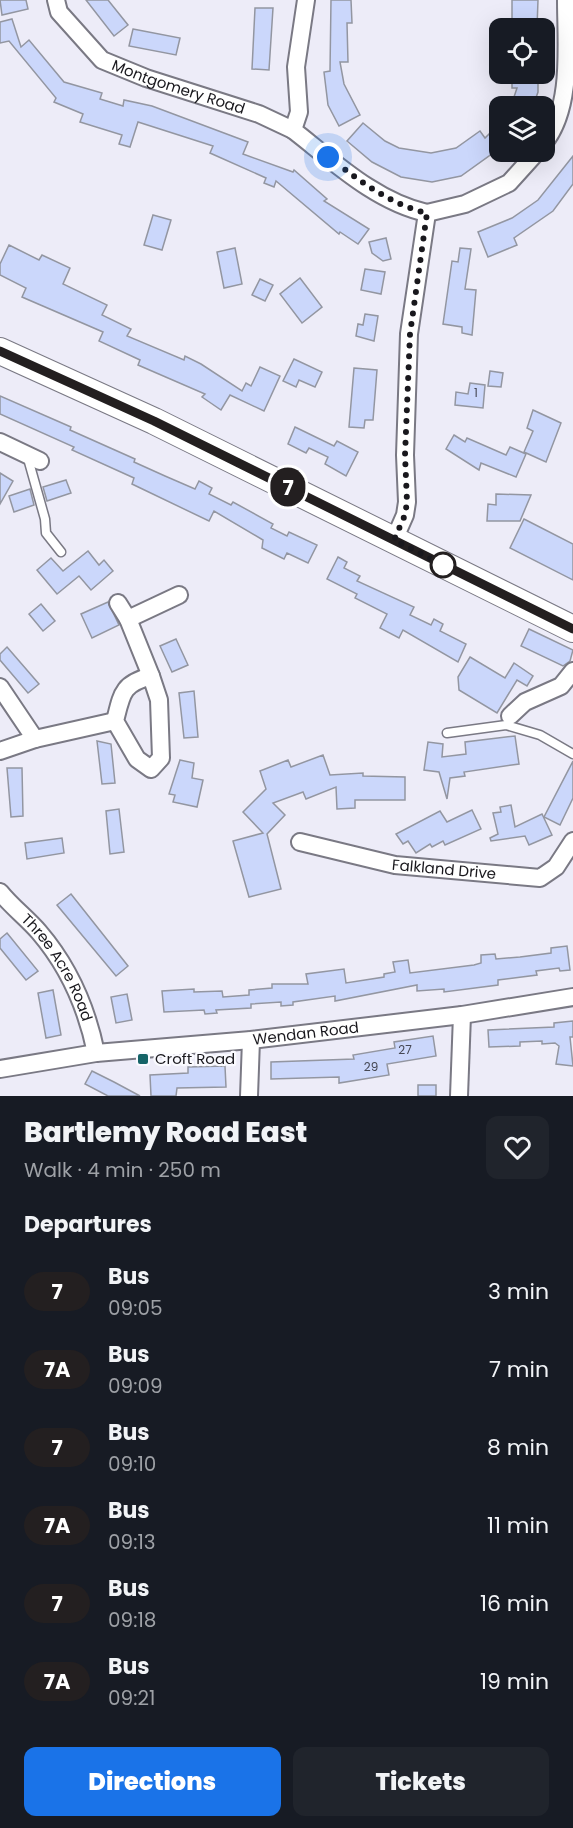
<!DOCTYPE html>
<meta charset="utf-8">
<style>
:root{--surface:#171b24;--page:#20242c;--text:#f1f3f6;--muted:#9ea1a6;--accent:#1a73e8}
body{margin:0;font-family:Poppins,sans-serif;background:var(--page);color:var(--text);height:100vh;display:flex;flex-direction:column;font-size:22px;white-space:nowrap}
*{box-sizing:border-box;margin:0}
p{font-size:20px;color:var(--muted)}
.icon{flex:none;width:33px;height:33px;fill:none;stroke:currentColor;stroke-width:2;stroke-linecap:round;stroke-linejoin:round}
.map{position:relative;height:1096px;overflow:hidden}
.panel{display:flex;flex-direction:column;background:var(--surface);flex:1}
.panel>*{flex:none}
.badge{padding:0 12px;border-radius:20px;font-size:21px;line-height:39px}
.fabs{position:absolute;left:489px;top:18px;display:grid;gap:12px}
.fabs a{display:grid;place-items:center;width:66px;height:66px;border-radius:12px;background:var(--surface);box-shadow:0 6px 24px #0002;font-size:30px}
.you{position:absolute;width:30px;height:30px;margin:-15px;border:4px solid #fff;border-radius:50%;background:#1a73e8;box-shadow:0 0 0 9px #1a73e833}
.map>.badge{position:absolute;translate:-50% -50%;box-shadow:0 0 0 3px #fff}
h2{padding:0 24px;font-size:22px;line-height:54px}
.round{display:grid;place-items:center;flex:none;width:63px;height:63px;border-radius:12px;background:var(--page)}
.overview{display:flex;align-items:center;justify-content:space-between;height:102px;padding:0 24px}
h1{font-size:28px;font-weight:800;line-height:45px}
.cta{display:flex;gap:12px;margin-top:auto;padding:12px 24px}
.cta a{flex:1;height:69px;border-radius:12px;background:var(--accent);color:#fff;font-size:24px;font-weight:800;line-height:69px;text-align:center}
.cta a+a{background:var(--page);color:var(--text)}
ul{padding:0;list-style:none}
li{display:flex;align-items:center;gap:18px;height:78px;padding:0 24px}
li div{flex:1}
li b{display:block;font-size:22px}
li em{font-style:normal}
li .badge{min-width:66px;font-weight:700;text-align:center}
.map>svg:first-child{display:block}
.building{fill:#cbd7fb;stroke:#9396a1;stroke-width:1.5}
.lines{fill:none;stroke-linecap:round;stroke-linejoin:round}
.lane-casing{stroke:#7a7984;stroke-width:11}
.street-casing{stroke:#7a7984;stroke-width:20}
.primary-casing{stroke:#7a7984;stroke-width:28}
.lane{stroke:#fff;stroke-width:8}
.street{stroke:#fff;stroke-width:16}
.primary{stroke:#fff;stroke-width:26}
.line-casing{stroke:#fff;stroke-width:14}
.line{stroke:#231f20;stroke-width:9}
.walk{stroke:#19181d;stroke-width:6;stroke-dasharray:0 10.8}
.stop-dot{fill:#fff;stroke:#231f20;stroke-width:3}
.poi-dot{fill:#156468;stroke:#fafaff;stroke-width:2}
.labels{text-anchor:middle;stroke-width:4.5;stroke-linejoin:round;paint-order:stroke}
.number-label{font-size:12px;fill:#464854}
.street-label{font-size:15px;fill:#19181d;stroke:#fafaff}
.poi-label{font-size:15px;fill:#19181d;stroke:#fafaff;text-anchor:start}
</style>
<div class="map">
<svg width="573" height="1096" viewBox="0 0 573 1096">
<rect width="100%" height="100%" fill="#edecf8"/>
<!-- building -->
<g class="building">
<path d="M0,0H26L28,9L2,15Z"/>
<path d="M86,0H108L128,25L114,36Z"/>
<path d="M331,0H351L352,23H347L348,62H340L344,84L360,115L339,126L328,105L324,72L330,71Z"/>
<path d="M512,0H538L537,28H512Z"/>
<path d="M255,8H273L269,70L252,69Z"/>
<path d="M12,19L21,47L29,40L64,82L102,93L100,99L123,106L124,100L152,106L248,142L243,154L293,172L294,170L327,199L324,201L369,229L358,244L340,232L339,234L276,181L274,187L264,183L266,178L210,153L213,146L138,122L130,147L119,144L122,135L80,122L83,114L54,102L56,98L9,41L0,43V22Z"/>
<path d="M133,29L180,38L176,55L129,46Z"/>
<path d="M512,74H538V92L533,106H511L517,88H512Z"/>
<path d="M363,123L385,141L399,148L431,153L456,148L480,131L485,138L500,123V148L461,176L432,182L401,177L372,162L347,141Z"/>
<path d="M573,156V184L553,211L514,238L517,245L488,257L478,232L512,218L538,200Z"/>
<path d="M153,215L171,220L162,250L144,245Z"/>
<path d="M386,238L391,259L383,261L372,253L369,242Z"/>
<path d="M9,245L39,260L42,255L70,268L63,284L107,305L102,315L131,329L127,336L184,360L185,356L201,364L242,391L246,383L251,386L260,367L280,376L264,411L230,395L221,410L202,397L205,394L138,365L140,360L99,341L103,332L22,297L26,288L0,275V264Z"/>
<path d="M235,248L242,284L224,288L217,252Z"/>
<path d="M460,248L471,249L465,289L476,290L472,335L462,333V327L443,324L452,261L458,262Z"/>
<path d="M365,269L385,272L381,294L361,290Z"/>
<path d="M300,278L322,307L302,323L280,294Z"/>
<path d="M260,279L273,285L265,301L252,295Z"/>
<path d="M365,314L378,316L374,341L356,336L358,324L363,325Z"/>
<path d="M294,359L322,372L315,387L299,380L296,387L283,381Z"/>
<path d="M354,368L377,370L373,420H365L364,428L349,427Z"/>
<path d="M490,371L503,373L501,387L488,386Z"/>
<path d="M470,383L485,385L483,408L455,405L456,392L468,394Z"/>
<path d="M0,396L71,427L70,430L135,459L134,462L165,476L195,489L199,481L212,488L209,494L231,505L233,502L273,524L271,528L287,536L289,532L317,545L308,563L287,553L284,559L262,548L263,540L214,511L209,521L132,484L134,478L72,450L74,447L0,414Z"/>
<path d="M533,410L561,423L546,462L524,452L533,431L527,428Z"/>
<path d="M295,427L334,446L337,441L358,452L346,476L325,464L328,457L309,448L306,453L288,444Z"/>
<path d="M454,435L465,442L467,438L506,455L510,447L526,454L516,477L481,463L479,470L446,449Z"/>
<path d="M0,473L13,481L0,504Z"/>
<path d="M66,480L71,493L47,501L43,487Z"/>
<path d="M30,489L34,505L14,512L9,496Z"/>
<path d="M496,494L531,495L520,521H487L488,504L496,505Z"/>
<path d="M524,519L573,544V580L510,548Z"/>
<path d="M88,551L99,565L104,560L113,571L91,590L79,576L57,594L37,570L51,558L63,571Z"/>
<path d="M338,557L347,562L344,568L360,576L357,581L414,607L410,615L431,625L434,619L443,624L440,631L466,644L458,662L403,630L399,638L380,628L387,614L355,598L357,594L327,579Z"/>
<path d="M108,602L119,625L92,638L81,614Z"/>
<path d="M41,604L55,621L43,631L29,614Z"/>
<path d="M529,629L573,650L570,661L563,666L521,646Z"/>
<path d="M176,639L188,665L172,672L160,646Z"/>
<path d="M7,647L39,684L28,693L0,660V654Z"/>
<path d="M470,657L505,678L514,663L533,676L527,686L517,680L497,713L459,690L458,677Z"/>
<path d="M194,691L198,737L184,738L179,693Z"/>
<path d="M515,736L519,764L464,772L465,776L450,778L447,799L439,772L424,770L428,742L443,744L442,757L466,754L465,742Z"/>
<path d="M97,741L111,744L115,783L102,784Z"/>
<path d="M323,755L330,775L363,773V776L405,777V800H355V808L337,809L336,787L306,799L303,792L273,803L285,815L267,834L281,889L249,897L233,841L263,833L243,812L266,789L260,771L288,760L291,767Z"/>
<path d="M180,760L194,763L192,778L203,780L197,807L173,802L175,795L169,794Z"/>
<path d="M573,761V798L560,825L544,817Z"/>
<path d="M7,768H22L23,816L11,817Z"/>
<path d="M511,805L515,827L542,814L552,835L529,845L525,836L491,841L490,838L498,834L493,813L501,812L500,807Z"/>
<path d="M119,809L124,852L110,854L106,811Z"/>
<path d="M472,810L481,829L445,845L443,841L432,847L430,844L416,853L408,841L403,844L396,834L440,811L447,822Z"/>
<path d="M62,838L64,853L27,859L25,843Z"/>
<path d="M71,894L128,966L116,976L57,905Z"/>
<path d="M7,933L38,971L26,980L0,948V939Z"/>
<path d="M567,946L570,970L560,971L559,968L536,971L537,975L498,980V985L444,992V989L417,991V985L335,1001V996L293,1002V1005L281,1006V1002L251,1004V1008L216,1010L217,1013L205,1014L204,1010L164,1012L162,991L194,989V992L222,991L223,997L249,995V990L272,988V984H308L306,974L344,969L346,983L384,977V974L395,972L393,962L408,960L410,973L474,965L481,963V955L495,954L496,959L520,957L551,953V948Z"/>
<path d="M53,990L61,1035L46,1038L38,993Z"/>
<path d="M127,994L132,1020L116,1023L111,997Z"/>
<path d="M573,1021V1037H570L573,1066L556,1064L559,1046L555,1043L542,1044V1041L520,1042V1046L489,1047L488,1030L554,1027V1023Z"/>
<path d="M433,1036L436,1056L387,1064L389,1075L339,1083V1077L271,1079V1062L354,1059L353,1055L395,1048L394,1042Z"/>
<path d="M225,1066L226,1087L177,1088L176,1096H151L150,1075L188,1073V1067Z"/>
<path d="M92,1071L114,1082L140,1096H108L85,1084Z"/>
<rect x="418" y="1085" width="18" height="11"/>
</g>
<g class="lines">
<defs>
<g id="lane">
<path d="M27,455L45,519L46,533L61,552"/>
<path d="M447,733L506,725L540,735L573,754"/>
</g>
<g id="street">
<path id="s1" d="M56,0L59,12L102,60L146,78L259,114L293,130"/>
<path d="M306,0L296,67L299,112L293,130C333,161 376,202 427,213"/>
<path d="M544,143C573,107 566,45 566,0"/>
<path d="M0,442L40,461"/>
<path d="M394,540L405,515L407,502L405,455L409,334L427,213L465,204L509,183L537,152"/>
<path d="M118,603L128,619L179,595"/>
<path d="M128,619L151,676"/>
<path d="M151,676L159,700L161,758L151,769L137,759L115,721C122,693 122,684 151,676Z"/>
<path d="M0,687L35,739"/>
<path d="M510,716L525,702L561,686L573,671"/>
<path d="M0,751L35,739L115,721"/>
<path id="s2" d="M300,842L395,865L540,878L556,867L573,841"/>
<path id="s3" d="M0,892C12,907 27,918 39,932C69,967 87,1009 96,1053"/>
<path id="s4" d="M0,1069L96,1053L251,1040L462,1015L573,997"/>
<path d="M249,1096L251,1040"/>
<path d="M459,1096L462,1015"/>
</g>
<path id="primary" d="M0,351L154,421L573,629"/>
</defs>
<!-- lane casing -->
<use href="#lane" class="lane-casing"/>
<!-- street casing -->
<use href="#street" class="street-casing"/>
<!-- primary casing -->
<use href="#primary" class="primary-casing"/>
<!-- lane -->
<use href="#lane" class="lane"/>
<!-- street -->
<use href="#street" class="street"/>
<!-- primary -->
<use href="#primary" class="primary"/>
</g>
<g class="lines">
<defs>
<path id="line" d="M0,351L154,421L573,629"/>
</defs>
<!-- line casing -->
<use href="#line" class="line-casing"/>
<!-- line -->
<use href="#line" class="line"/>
<!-- walk -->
<path class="walk" d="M328,157C358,179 390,205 427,213L410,334L405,455L407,502L405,515L394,540L451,569L443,565"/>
</g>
<!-- markers -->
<circle class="stop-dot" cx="443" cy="565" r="12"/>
<rect class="poi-dot" x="137" y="1053" width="12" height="12" rx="3"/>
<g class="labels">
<!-- number labels -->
<g class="number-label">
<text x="476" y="397">1</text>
<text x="405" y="1054">27</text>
<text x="371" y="1071">29</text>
</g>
<!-- street labels -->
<g class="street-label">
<text dy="5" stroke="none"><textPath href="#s1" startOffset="158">Montgomery Road</textPath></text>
<text dy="5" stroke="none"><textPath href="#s2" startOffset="147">Falkland Drive</textPath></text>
<text dy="5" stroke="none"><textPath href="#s3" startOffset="96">Three Acre Road</textPath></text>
<text dy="5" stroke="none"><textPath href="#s4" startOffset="308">Wendan Road</textPath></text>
</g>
<!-- poi labels -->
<g class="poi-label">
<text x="155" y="1064">Croft Road</text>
</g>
</g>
</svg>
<div class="fabs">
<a><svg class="icon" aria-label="locate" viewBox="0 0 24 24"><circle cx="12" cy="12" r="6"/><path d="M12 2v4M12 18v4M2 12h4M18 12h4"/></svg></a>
<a><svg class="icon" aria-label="layers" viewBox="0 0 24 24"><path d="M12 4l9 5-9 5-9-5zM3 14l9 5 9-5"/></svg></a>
</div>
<div class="you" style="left:328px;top:157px"></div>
<b class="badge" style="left:288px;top:487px;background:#231f20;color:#fff">7</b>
</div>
<section class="panel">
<div class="overview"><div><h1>Bartlemy Road East</h1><p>Walk · 4 min · 250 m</p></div><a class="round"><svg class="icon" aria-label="heart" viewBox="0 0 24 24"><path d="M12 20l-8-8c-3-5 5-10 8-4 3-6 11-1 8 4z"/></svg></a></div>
<h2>Departures</h2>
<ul>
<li><span class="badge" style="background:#231f20;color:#fff">7</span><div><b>Bus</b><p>09:05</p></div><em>3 min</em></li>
<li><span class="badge" style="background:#231f20;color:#fff">7A</span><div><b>Bus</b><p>09:09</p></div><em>7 min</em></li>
<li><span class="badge" style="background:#231f20;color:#fff">7</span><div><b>Bus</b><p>09:10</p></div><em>8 min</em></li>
<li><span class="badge" style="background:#231f20;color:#fff">7A</span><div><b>Bus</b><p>09:13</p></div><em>11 min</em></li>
<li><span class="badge" style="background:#231f20;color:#fff">7</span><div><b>Bus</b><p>09:18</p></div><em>16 min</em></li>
<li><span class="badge" style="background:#231f20;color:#fff">7A</span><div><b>Bus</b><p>09:21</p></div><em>19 min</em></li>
</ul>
<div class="cta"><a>Directions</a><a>Tickets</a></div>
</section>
